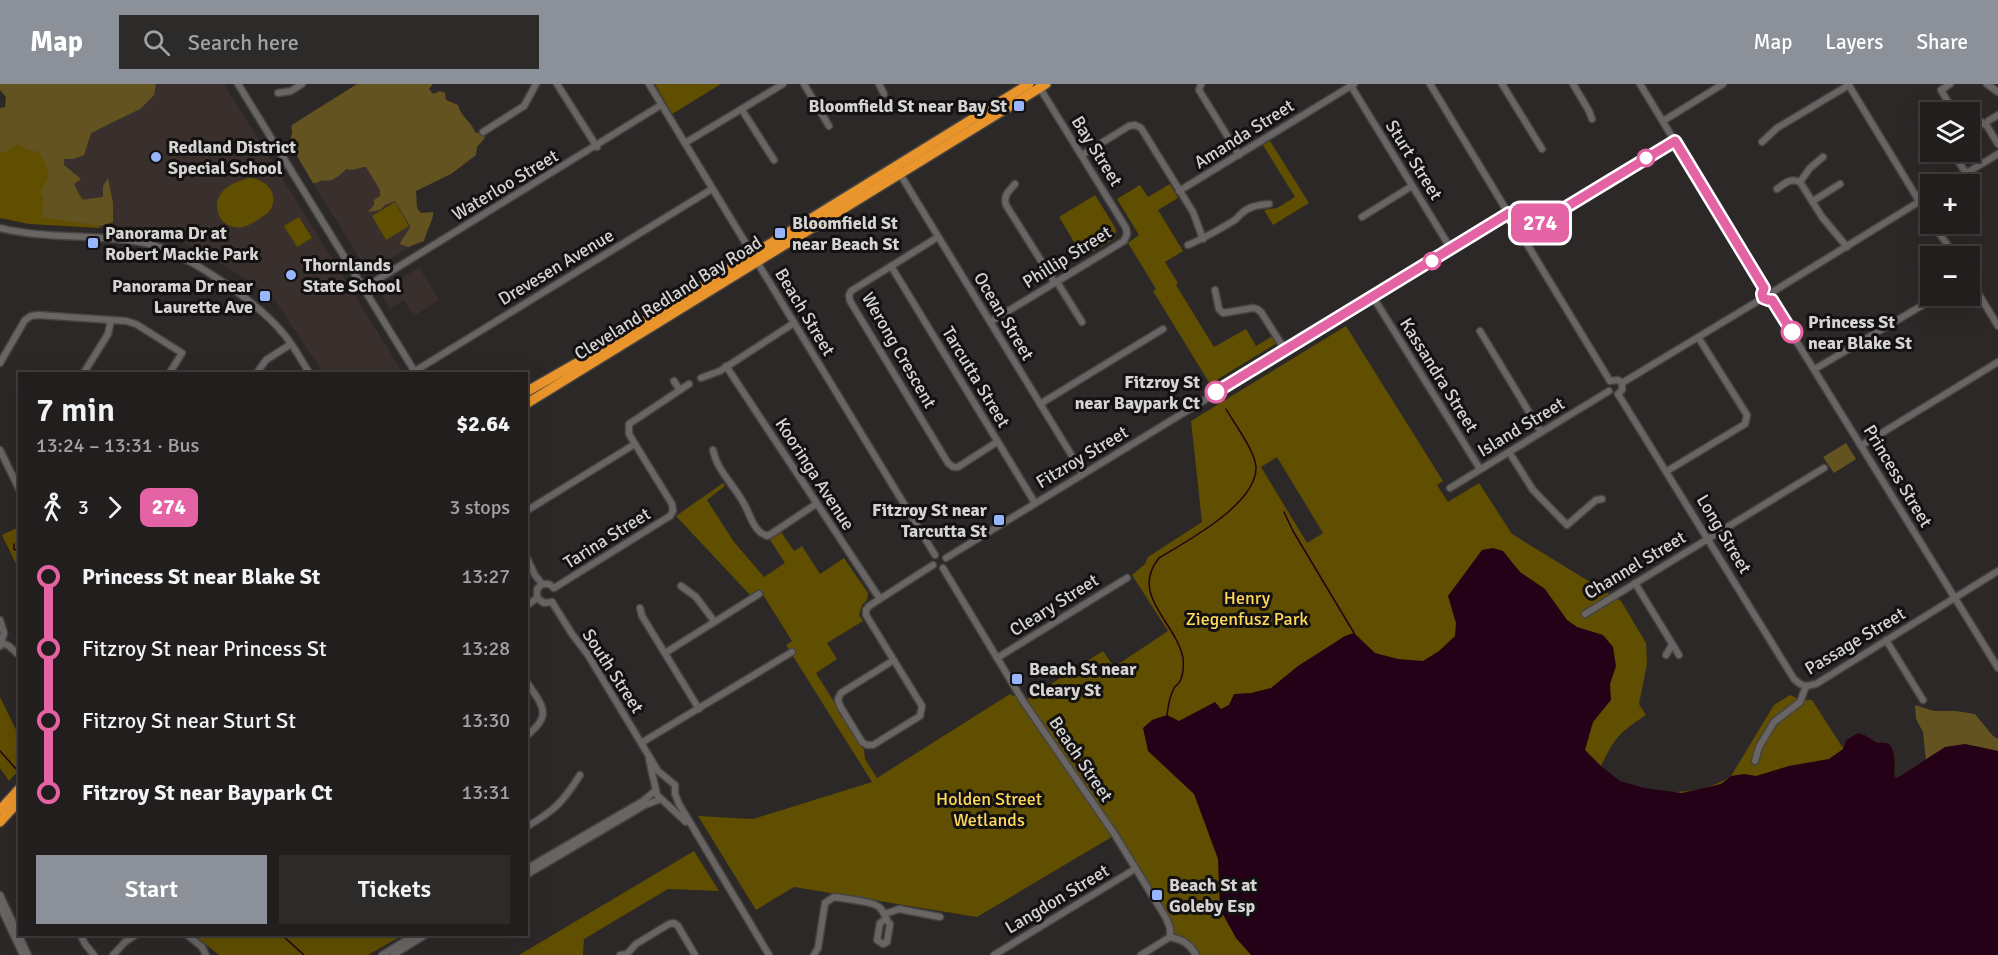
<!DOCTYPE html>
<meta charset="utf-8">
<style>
:root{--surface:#211e1d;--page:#2d2b2a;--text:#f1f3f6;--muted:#a2a2a4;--line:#3e3c3b;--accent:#8c9099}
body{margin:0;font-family:Signika,sans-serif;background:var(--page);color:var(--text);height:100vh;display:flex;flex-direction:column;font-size:22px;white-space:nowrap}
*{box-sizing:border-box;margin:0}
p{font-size:20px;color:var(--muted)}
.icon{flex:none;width:33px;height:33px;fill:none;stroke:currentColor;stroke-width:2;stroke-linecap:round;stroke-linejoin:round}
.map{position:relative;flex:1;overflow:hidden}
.drawer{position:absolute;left:18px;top:288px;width:510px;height:564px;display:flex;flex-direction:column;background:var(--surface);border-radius:0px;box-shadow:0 6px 24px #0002,0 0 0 2px var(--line)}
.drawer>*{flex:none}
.badge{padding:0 12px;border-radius:9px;font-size:21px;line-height:39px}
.buttons{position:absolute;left:1920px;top:18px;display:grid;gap:12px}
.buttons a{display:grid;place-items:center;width:60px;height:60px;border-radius:0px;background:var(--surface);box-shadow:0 6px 24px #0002,0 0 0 2px var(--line);font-size:30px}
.map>.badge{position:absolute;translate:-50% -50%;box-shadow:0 0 0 3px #fff}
.legs{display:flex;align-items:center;gap:9px;height:66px;padding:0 18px;font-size:20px}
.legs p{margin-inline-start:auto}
.summary{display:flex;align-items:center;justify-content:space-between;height:102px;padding:0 18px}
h1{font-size:33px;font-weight:600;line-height:45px}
.cta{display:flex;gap:12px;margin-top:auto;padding:12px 18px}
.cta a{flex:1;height:69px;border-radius:0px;background:var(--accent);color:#fff;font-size:24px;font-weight:600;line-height:69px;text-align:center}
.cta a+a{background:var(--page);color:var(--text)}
ul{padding:0 18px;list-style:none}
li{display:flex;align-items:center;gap:21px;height:72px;font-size:22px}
li i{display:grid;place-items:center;width:9px;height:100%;margin:0 8px;background:currentColor}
li i::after{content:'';width:15px;height:15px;margin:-8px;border:4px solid;border-radius:50%;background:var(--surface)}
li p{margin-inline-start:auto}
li:first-child i{background:linear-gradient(#0000 50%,currentColor 0)}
li:last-child i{background:linear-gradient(currentColor 50%,#0000 0)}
header{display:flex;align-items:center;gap:36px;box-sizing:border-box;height:84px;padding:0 30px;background:var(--accent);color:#fff}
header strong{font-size:28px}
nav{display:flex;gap:33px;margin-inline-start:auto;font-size:21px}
.search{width:420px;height:54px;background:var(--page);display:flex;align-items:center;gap:15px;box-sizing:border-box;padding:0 21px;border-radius:0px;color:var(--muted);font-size:22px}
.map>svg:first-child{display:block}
.built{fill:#392f2c}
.green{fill:#604e01;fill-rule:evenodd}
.forest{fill:#625321}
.water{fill:#240116}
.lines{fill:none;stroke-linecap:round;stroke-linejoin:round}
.stream{stroke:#240116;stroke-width:1.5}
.minor-casing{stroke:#464443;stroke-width:9}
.highway-casing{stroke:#464443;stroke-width:12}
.minor{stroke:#696564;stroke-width:6}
.highway{stroke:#ea952b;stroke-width:9}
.line-1-casing{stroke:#fff;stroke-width:14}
.line-1{stroke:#e463a4;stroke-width:9}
.poi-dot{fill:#97b6fd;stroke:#131111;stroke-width:2}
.stop-1-dot{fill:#fff;stroke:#e463a4;stroke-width:3}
.labels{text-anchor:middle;stroke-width:6;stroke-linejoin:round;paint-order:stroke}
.poi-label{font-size:18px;font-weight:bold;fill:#d6d4d3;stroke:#131111;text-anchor:start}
.street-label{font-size:18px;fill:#d6d4d3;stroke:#131111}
.stop-label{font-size:18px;font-weight:bold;fill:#d6d4d3;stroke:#131111;text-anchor:start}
.park-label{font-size:18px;fill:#ffda5b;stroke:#131111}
</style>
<header>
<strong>Map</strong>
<div class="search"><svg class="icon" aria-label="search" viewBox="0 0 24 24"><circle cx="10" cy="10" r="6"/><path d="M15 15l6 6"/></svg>Search here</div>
<nav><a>Map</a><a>Layers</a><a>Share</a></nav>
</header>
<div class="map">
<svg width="1998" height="871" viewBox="0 0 1998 871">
<rect width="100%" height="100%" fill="#2c2827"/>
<!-- built -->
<g class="built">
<path d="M156,0H224L403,289H323L273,213L206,170L161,147L130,142L100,144L58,76L91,49L154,11Z"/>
<path d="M338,12L426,153L368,188L287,57L295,52L289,42Z"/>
<path d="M419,183L439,216L414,232L404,216L390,225L382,211V207Z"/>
</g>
<!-- green -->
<g class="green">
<path d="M24,0H156L154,11L91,49L84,71L59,76L100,144L29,140L0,134V45Z"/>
<path d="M655,0H721L672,30Z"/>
<path d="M1270,57L1309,119L1273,141L1264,126L1277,124L1295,113L1263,61Z"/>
<path d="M249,94C267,94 282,113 268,129C264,132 260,134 256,137C249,141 242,145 234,143C217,140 211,118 224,106C230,100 241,96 249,94Z"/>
<path d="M1170,100L1178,114L1158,126L1183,167L1165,178L1178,199L1176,201L1214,263L1246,245L1256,262L1273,252L1277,259L1210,300L1153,207L1156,205L1128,159L1139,151L1117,115L1140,101L1148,113Z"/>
<path d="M1095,111L1116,145L1115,154L1083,173L1059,133Z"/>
<path d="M395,118L409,142L386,156L372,132Z"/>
<path d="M299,133L312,154L297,163L284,142Z"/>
<path d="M1346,242L1443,397L1437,401L1448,418L1479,399L1512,450L1621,517L1646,559L1647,580L1639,620L1646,631C1619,649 1615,653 1601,682C1607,687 1613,693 1620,697C1650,713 1703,712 1731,692L1774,621L1790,611L1801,616H1812L1843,664L1846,656L1858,649C1869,652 1869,654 1876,658C1879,659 1883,658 1887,659C1897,664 1895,683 1894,692L1897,694L1945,663L1998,667L1495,871H1196L1190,861L1170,853V844L1115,751L977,833L794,803L756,826L698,732L753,735L872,698L786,561L792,557L760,506L750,511L676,432L723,399L725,402L707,416L734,458L764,493L785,479L770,456L781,448L794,467L802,462L820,490L844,474L868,509L867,516L862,521L859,531L863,537L827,559L837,575L816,589L864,666L865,675L877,694L1010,610L1024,617L1103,567L1114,583L1168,547L1132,491L1145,480L1148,473L1202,438L1191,337ZM1277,373L1323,449L1307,459L1261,383Z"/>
<path d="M19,443V486L2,451Z"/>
<path d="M0,613L17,648L19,645V686L9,697L0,684Z"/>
<path d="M694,767L719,807L668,805L584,855L583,871H519Z"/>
<path d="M194,851H403L368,871H219Z"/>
</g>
<!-- forest -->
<g class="forest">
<path d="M0,0H156L154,11L140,25L91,49L84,71L74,75H64V81L81,95L74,100L81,116L103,113V102L108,94L113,119V138L101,142L42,133L43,114L40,107C52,92 49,83 39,68L29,66L17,60L6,68H0V24L5,23L6,13L0,6Z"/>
<path d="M357,0H433L429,5L433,10L440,7L445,9L446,16L458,21C461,33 471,37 475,48L484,51L485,54L477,63L476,71L451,90L416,107L417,124L421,129L433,128C434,136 426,147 424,157L408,163L400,160C402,153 408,150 410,142L395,117L385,121L380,126L368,128L374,121V116L380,112V106L366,83C358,83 357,87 346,85C340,92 331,99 322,96L317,99H313L289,58L292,50V41Z"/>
<path d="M1846,359L1856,375L1834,389L1823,373Z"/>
<path d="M1915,621L1934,627H1956L1975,630L1993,652L1998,655V667C1964,660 1956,656 1926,676L1923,648L1916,635Z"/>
</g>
<!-- water -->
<path class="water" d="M1493,464L1503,467L1520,488L1545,505L1567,536L1577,543L1603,551L1613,563L1616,582L1610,600L1611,616L1593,638L1585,666L1601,682L1620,697L1644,704L1682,709L1721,700L1731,692L1744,690L1756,692L1789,682L1829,675L1843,665L1846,656L1858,649C1869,652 1869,654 1876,658C1879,659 1883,658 1887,659C1897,664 1895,683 1894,692L1897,694L1945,663L1965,660L1998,667V871H1251L1236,854L1220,825L1218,775L1194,710L1148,667L1143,644L1152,636L1167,631L1179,637L1215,618L1221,625L1229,621L1234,610L1251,609L1271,604L1298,582L1345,552L1354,549L1375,569L1398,575L1423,577L1439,567L1455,552L1456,539L1448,512L1482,466Z"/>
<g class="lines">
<!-- stream -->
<g class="stream">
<path d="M1284,428L1293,447L1354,549"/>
<path d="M14,460V465L20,468"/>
<path d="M1167,631C1168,622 1170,612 1174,604C1176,601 1179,600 1180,597C1183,592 1184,580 1183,574C1176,538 1129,511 1159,474C1187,457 1257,420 1256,383C1255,367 1234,339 1226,325"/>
<path d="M0,667L17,686"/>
<path d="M19,687H20"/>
<path d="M281,850L304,871"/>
</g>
<defs>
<g id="minor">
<path d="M238,0L415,288"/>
<path d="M557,0L597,63"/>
<path d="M649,0L935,471"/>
<path d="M804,0L829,42"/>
<path d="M879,0L884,10"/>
<path d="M1201,0L1199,6L1239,71"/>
<path d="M1430,0L1610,297"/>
<path d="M1502,0L1542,65"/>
<path d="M1573,0L1589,27L1592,35"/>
<path d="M1640,0L1764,204"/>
<path d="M1848,0L1930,135"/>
<path d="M1950,0L1941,6L1948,18L1962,28"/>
<path d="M1987,0L1998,8"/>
<path d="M1351,2L1451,165"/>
<path d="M278,9L291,7L302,0"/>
<path d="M742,26L774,76"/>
<path d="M1970,30L1987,42L1998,60"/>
<path d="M1663,37L1723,0"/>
<path d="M1988,37L1998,31"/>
<path d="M483,48L524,22L536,0"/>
<path d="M1762,58L1777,44L1849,1"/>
<path d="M685,59L783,0"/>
<path d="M1952,68L1966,89"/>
<path d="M1082,71L1129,42L1135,41L1141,44L1193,128L1203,155"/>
<path d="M1934,71L1940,68"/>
<path d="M900,90L1083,390"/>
<path d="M1800,98L1810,84L1823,73"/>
<path d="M1015,100C1009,107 1003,111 1006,121L1055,199"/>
<path d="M1948,100L1998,70"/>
<path d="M1777,105C1785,99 1790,94 1800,98L1822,133L1847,163"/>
<path d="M1179,107L1354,0"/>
<path d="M1813,117L1840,100"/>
<path d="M1362,133L1412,102"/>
<path d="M1933,140L1955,172"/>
<path d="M0,144C48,156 98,149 145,159C184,167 257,218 282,248C293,260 301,276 310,290"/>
<path d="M1522,150L1675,57"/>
<path d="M938,153L851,207L849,211L850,217L948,379L953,383H958L997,358"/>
<path d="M1188,161C1205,154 1220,145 1235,136C1237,134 1240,131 1242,129C1250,122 1259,121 1269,120"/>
<path d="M891,182L1035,419"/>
<path d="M1970,196L1998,242"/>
<path d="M1057,198L1082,238"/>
<path d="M364,204L661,21"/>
<path d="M1215,206L1219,225L1223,229L1253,224L1257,225L1261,228L1285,266"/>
<path d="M1774,207L1930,111"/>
<path d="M1373,213L1480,385"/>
<path d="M1771,216L1998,584"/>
<path d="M990,238L1124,157L1127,150L1126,144L1038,1"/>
<path d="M1480,247L1541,348"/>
<path d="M0,279L25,236L31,232L38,231L126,237L136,240L182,269L169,290"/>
<path d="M726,282L880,515"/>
<path d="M1815,285L1938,212"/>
<path d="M415,287L712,105"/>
<path d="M83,290L108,250L111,236"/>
<path d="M256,290L266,276L291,260"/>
<path d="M701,294L720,287L794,239"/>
<path d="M674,297L680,306"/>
<path d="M1610,297L1618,296L1622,299V306L1618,310"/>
<path d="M1622,299L1763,214"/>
<path d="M1618,310L1794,595L1800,600L1806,602"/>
<path d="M1040,320L1163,245"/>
<path d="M1862,361L1998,278"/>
<path d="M0,366L20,407"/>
<path d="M713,366C717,386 733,400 743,418C749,427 751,440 759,447C761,450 764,450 767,452L771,450L816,420"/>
<path d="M1509,368L1533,406L1567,441L1596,416L1602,415"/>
<path d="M1667,387L1745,340L1747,331L1698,253"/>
<path d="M1450,404L1609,307"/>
<path d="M526,427L635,360L629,350V340L689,300"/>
<path d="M526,472L535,491L542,500H549L554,504"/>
<path d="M946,474L1509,130"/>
<path d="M943,484L1023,617L1115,751L1166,834L1170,844V853"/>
<path d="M1635,499L1679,571"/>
<path d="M542,500L537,505V514L544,519L552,518"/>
<path d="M681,502L696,513L714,537"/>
<path d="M554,504L670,432L673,427L672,420L635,360"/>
<path d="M552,518L572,550L588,571L658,687L675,701V710L679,720L769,871"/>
<path d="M526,522L537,514"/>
<path d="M640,524L642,532L699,625"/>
<path d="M1585,530L1824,384"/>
<path d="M0,536L4,549L0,562"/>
<path d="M1886,556L1923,616"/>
<path d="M2,559L9,562L20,572"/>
<path d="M665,569L759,510"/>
<path d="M1666,571L1672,561"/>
<path d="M997,574L1127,494"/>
<path d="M894,576L841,609L838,615L840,622L862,658L867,661H873L920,632L922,622L866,531V526L869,522L933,481"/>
<path d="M526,597C542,621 554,631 526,652"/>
<path d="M1806,602L1816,600L1998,487"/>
<path d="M641,659L792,568"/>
<path d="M649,675L657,711L686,738"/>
<path d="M1755,677L1759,663L1774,638L1800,618L1806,602"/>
<path d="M526,743C554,727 563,718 580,691"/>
<path d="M526,785L643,717L656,706"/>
<path d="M526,791L645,721L661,715"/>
<path d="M0,811L28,871"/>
<path d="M0,822L23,871"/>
<path d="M885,830L899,825L940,833"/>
<path d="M80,850L85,860L94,871"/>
<path d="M186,850L202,863L206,871"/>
<path d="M1170,853C1183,856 1189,859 1196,871"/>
<path d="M113,871L125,858L137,850"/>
<path d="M382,871L416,850"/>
<path d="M393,871L427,850"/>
<path d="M620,871L627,870L636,860L669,840L674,839L678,842L695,871"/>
<path d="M814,871L818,864L825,819L834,813C845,815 872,817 879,823C885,828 885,835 890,840L887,858L883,860L877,856L880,839L886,835"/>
<path d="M994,871L1135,785"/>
<path d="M1141,871L1170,853"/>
</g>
<g id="highway">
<path d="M526,308L575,280L1029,0"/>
<path d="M526,320L1046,0"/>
<path d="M0,726L20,704"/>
<path d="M0,738L20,716"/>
</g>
</defs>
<!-- minor casing -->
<use href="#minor" class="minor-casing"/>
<!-- highway casing -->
<use href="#highway" class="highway-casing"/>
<!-- minor -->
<use href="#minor" class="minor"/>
<!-- highway -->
<use href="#highway" class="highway"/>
</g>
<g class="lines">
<defs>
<path id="line-1" d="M1216,308L1509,129L1522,150L1675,57L1764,204L1762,210L1763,214L1768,216H1772L1792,248"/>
</defs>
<!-- line-1 casing -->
<use href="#line-1" class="line-1-casing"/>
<!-- line-1 -->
<use href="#line-1" class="line-1"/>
</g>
<!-- markers -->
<g class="poi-dot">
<rect x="1013" y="16" width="12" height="12" rx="3"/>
<circle cx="156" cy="73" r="6"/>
<rect x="774" y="143" width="12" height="12" rx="3"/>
<rect x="87" y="153" width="12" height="12" rx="3"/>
<circle cx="291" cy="191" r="6"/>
<rect x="259" y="206" width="12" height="12" rx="3"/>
<rect x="993" y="430" width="12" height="12" rx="3"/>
<rect x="1011" y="589" width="12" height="12" rx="3"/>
<rect x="1151" y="805" width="12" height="12" rx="3"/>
</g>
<g class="stop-1-dot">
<circle cx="1646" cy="74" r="8"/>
<circle cx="1432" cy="177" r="8"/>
<circle cx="1792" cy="248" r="10"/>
<circle cx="1216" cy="308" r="10"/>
</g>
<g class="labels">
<!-- poi labels -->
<g class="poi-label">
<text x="1007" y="28" text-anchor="end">Bloomfield St near Bay St</text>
<text x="168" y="69">Redland District<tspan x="168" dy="21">Special School</tspan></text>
<text x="792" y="145">Bloomfield St<tspan x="792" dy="21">near Beach St</tspan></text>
<text x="105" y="155">Panorama Dr at<tspan x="105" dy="21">Robert Mackie Park</tspan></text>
<text x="303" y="187">Thornlands<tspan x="303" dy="21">State School</tspan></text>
<text x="253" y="208" text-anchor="end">Panorama Dr near<tspan x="253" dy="21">Laurette Ave</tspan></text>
<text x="987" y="432" text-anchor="end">Fitzroy St near<tspan x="987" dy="21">Tarcutta St</tspan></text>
<text x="1029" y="591">Beach St near<tspan x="1029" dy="21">Cleary St</tspan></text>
<text x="1169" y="807">Beach St at<tspan x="1169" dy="21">Goleby Esp</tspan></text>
</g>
<!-- street labels -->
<g class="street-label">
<text transform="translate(1244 50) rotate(-32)" y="6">Amanda Street</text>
<text transform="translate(1097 67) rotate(58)" y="6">Bay Street</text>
<text transform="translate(1414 76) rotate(58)" y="6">Sturt Street</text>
<text transform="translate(505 101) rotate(-31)" y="6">Waterloo Street</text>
<text transform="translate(1067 173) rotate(-32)" y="6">Phillip Street</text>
<text transform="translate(556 183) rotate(-31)" y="6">Drevesen Avenue</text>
<text transform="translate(668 214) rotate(-32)" y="6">Cleveland Redland Bay Road</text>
<text transform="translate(805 228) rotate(59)" y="6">Beach Street</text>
<text transform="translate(1004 232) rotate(59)" y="6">Ocean Street</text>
<text transform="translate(899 266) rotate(60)" y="6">Werong Crescent</text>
<text transform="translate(1439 291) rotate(58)" y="6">Kassandra Street</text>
<text transform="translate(976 293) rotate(59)" y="6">Tarcutta Street</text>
<text transform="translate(1521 343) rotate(-31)" y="6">Island Street</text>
<text transform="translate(1082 373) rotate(-31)" y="6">Fitzroy Street</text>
<text transform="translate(815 390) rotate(57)" y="6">Kooringa Avenue</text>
<text transform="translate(1898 392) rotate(59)" y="6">Princess Street</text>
<text transform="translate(1724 450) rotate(59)" y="6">Long Street</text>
<text transform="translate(607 454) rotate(-32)" y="6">Tarina Street</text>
<text transform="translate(1635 481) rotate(-31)" y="6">Channel Street</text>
<text transform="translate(1054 521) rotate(-32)" y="6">Cleary Street</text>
<text transform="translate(1855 557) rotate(-31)" y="6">Passage Street</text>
<text transform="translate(613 587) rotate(57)" y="6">South Street</text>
<text transform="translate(1081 675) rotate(56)" y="6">Beach Street</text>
<text transform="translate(1057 815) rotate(-31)" y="6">Langdon Street</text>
</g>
<!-- stop labels -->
<g class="stop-label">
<text x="1808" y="244">Princess St<tspan x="1808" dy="21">near Blake St</tspan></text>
<text x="1200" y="304" text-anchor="end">Fitzroy St<tspan x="1200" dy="21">near Baypark Ct</tspan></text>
</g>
<!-- park labels -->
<g class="park-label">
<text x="1247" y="520">Henry<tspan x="1247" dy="21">Ziegenfusz Park</tspan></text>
<text x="989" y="721">Holden Street<tspan x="989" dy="21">Wetlands</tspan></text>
</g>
</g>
</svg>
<div class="buttons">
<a><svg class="icon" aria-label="layers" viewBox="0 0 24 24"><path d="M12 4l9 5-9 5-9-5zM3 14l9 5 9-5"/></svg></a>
<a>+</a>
<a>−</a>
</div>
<b class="badge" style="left:1540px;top:139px;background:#e463a4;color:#fff">274</b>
<section class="drawer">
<div class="summary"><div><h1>7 min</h1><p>13:24 – 13:31 · Bus</p></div><b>$2.64</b></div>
<div class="legs"><svg class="icon" aria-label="walk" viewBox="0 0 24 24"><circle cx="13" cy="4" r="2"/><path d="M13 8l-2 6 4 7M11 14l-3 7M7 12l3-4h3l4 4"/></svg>3<svg class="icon" aria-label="forward" viewBox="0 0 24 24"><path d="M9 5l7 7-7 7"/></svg><b class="badge" style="background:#e463a4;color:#fff">274</b><p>3 stops</p></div>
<ul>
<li><i style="color:#e463a4"></i><b>Princess St near Blake St</b><p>13:27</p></li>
<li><i style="color:#e463a4"></i><span>Fitzroy St near Princess St</span><p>13:28</p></li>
<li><i style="color:#e463a4"></i><span>Fitzroy St near Sturt St</span><p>13:30</p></li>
<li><i style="color:#e463a4"></i><b>Fitzroy St near Baypark Ct</b><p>13:31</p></li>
</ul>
<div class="cta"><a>Start</a><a>Tickets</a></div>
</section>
</div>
